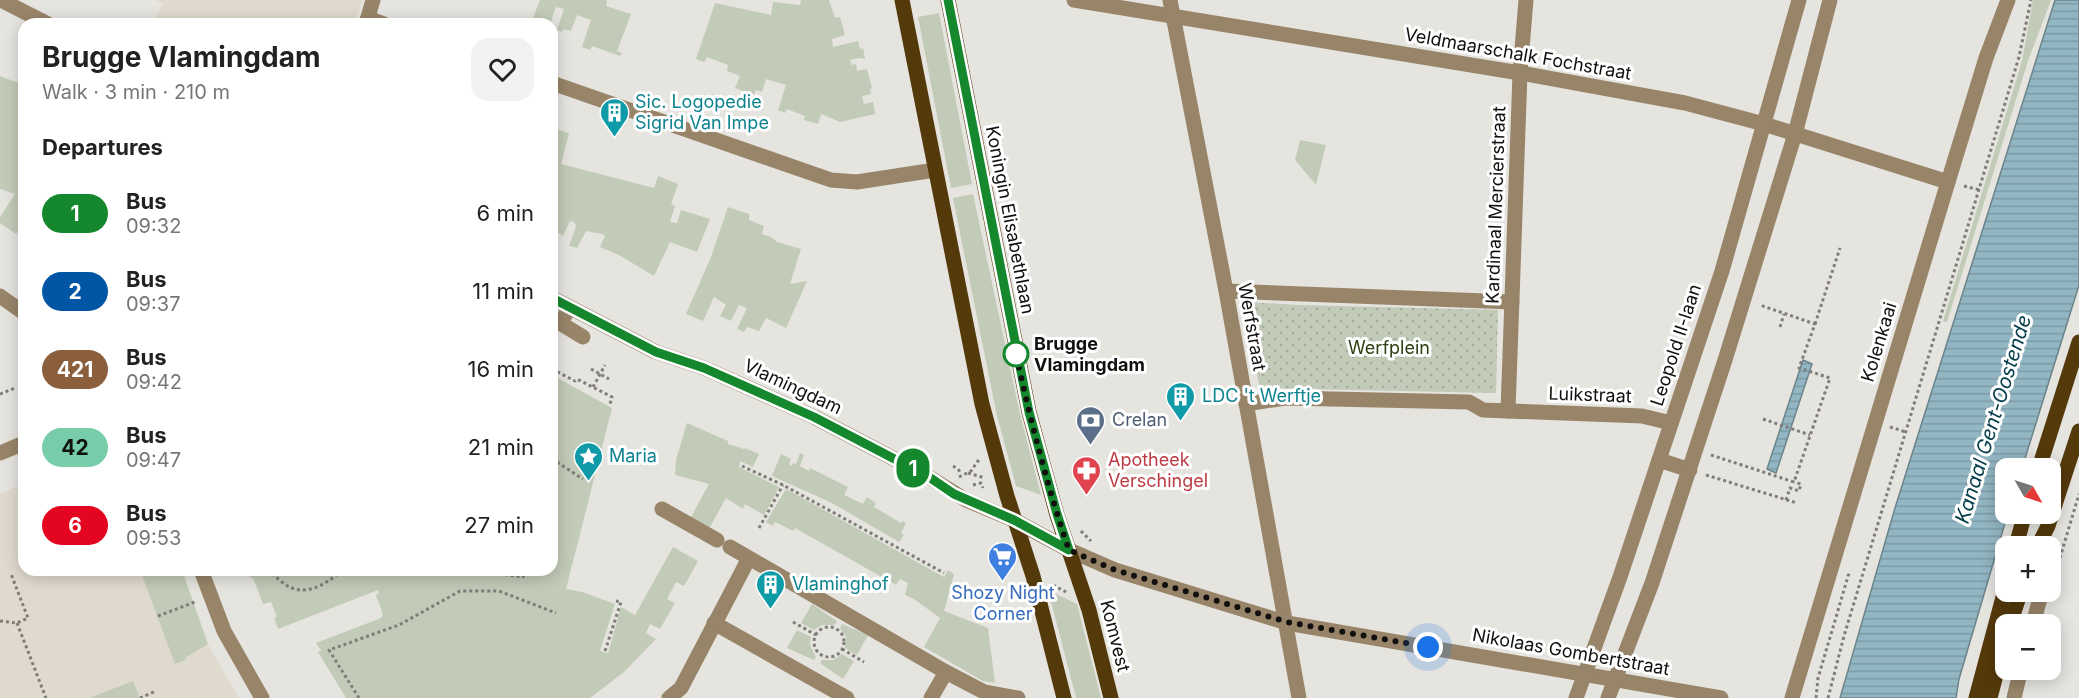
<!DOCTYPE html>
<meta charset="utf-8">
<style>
:root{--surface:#fff;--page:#f2f2f2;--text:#222;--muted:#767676}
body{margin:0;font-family:Inter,sans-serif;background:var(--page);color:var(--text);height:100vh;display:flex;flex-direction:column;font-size:22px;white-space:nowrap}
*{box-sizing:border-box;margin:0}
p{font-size:20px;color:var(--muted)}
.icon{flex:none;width:33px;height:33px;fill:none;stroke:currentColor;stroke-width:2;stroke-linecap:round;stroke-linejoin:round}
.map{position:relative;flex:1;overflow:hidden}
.details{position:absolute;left:18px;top:18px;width:540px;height:558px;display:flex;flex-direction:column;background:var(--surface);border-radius:18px;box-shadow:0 3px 15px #0003}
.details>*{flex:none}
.badge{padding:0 12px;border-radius:20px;font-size:21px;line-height:39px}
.needle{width:39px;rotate:129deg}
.fabs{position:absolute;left:1995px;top:458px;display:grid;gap:12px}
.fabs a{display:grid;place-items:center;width:66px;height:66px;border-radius:12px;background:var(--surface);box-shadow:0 3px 15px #0003;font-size:30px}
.you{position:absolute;width:30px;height:30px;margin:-15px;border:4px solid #fff;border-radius:50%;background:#1a73e8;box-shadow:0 0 0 9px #1a73e833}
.map>.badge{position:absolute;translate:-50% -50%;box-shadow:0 0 0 3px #fff}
h2{padding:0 24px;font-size:22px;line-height:54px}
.round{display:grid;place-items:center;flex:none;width:63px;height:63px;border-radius:18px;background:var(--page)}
.summary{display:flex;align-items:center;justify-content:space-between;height:102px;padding:0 24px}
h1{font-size:28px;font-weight:700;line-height:45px}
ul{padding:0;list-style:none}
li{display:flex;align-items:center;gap:18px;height:78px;padding:0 24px}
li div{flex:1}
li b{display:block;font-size:22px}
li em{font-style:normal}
li .badge{min-width:66px;font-weight:700;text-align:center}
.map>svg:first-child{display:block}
.built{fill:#e0dace}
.green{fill:#c2cbb7}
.park{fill:url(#park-dots)}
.water{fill:url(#water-rules);stroke:#6b848c;stroke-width:1.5}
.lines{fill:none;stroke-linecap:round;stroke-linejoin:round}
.path{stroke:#7f7d7a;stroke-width:3;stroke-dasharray:3 3;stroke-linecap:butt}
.minor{stroke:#988569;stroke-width:15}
.major{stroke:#54390b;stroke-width:15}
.line-casing{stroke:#fff;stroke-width:14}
.line{stroke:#15882e;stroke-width:9}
.walk{stroke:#11100e;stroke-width:6;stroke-dasharray:0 10.8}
.stop-dot{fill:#fff;stroke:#15882e;stroke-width:3}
.labels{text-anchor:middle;stroke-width:6;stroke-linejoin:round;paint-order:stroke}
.street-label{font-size:18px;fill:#11100e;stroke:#fff}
.culture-label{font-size:18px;fill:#0d838f;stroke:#fff;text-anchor:start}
.stop-label{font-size:18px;font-weight:bold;fill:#11100e;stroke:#fff;text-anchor:start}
.park-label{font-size:18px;fill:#2d3f11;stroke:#fff}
.service-label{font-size:18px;fill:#4e5e75;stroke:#fff;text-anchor:start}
.health-label{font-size:18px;fill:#be3a42;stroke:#fff;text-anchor:start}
.shop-label{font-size:18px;fill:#366cbe;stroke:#fff}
.water-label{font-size:20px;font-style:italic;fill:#053d4b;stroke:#fff}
</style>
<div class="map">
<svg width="2079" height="698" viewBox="0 0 2079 698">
<defs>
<pattern id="park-dots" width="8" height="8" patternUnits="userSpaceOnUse" patternTransform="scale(1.5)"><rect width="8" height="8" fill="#c2cbb7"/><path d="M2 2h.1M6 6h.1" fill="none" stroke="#a6ad9c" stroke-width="1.8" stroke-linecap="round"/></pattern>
<pattern id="water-rules" width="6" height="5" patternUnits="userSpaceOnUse" patternTransform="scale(1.5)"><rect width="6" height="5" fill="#92b6c2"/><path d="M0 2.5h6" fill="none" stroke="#7d9ba6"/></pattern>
</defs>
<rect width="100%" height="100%" fill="#e6e4df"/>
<!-- built -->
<g class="built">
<path d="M156,0H362L355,24H152L163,4Z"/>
<path d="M24,484V570H181L207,643L239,698H0V493Z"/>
</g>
<!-- green -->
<g class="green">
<path d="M540,0H607L606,6L631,14L617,51L622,53L620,56L592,46L590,50L582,47L591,20L577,15L571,31L564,29L562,32L557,30L564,9L556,7L550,24L533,18Z"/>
<path d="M801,0H829L835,18L840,17L845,35L832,39L833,47L858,41L860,49L863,48L865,59L859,58L850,60L852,65L856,64L857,71L867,69L872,88L870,89L871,94L862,96L864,104L873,102L875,114L840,122L821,114L818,124L804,120L805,116L787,109L785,113L778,110L786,85L766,79L762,92L756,90L754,95L735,88L740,76L727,71L728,65L707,57L704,62L696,59L715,3L771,15L773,2L800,5Z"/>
<path d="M2033,0H2051L2028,61L1947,322L1943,321L2022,61Z"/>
<path d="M939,13L972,184L951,188L918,17Z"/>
<path d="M0,76L24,85V223L16,234L0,223V217L15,194L0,189Z"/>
<path d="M552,110L557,112L552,128L569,133L561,164L654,188L658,176L678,184L671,204L675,206L670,222L677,223L681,210L710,219L697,252L670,242L654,276L619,255L600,247L605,236L602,234L586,231L577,248L569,246L576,226L574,222L570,221L563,236L552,229Z"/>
<path d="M1300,140L1326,145L1316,185L1295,160Z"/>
<path d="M973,194L1020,414L1041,495L1016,486L997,416L953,198Z"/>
<path d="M728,207L749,214V220L764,226L762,234L771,237L777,242L801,249L790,284L807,281L786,328L766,318L759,331L747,327L744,332L737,329L747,308L739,305L731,321L720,316L726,305L714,297L703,321L686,314L711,257Z"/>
<path d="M552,375L612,408L566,589L582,592L615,604L600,651L608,653L621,607L635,615L673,547L698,561L684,586L676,582L667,599L675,603L660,629L650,624L646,633L656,639L624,672L590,698H346L318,652L321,650L316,643L381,618L383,614L376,595L379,593L378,590L278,629L274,618L277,617L271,602L263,604L254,580L242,570H552Z"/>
<path d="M687,423L728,441V444L744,449L745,448L759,454L753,467L740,461L739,467L779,487L764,515L745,504L743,509L726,498L710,527L690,519L709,484L675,475L676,460Z"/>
<path d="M800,453L804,455L800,466L809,471L810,468L848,487L844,495L863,504L867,497L876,503L874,507L901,523L903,521L906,523L901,533L904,535L899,542L832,503L772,476L781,454L791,459L789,464L792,466L793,463L796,464Z"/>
<path d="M786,489L944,577L948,570L954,574L944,611L988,628L995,683L983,681L924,647L940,618L914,599L905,595L908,583L900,579L896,585L795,528L793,531L775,522L773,526L766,522Z"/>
<path d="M140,570H182L208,644L185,658L186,660L175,664Z"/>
<path d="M1048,590L1077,604L1101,698H1076Z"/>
<path d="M812,604L837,621L835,625H822L814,630L801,623Z"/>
<path d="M842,624L868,635L857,655L845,648L846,637L840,628Z"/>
<path d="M797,630L811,637L810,645L816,657L814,660L787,648Z"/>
<path d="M842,654L854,661L843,679L820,663L822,660H833Z"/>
<path d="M133,681L140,698H89Z"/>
</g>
<!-- park -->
<path class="park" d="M1247,302L1301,305L1498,310L1496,393L1260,388L1242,308Z"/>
<!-- water -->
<g class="water">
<path d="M2055,0H2079V285L2022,468H2006V513H2008L1959,679L1956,698H1840L1895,508Z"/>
<path d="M1803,360L1812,364L1776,473L1767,469Z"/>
</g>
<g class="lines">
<!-- path -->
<g class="path">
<path d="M1964,186L1980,190"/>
<path d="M1815,324L1840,248"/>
<path d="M1780,327L1784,314"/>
<path d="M552,369L575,381L577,379L612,397L610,404"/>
<path d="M591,369L609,379"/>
<path d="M593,387L605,365"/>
<path d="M0,394L15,388"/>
<path d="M1763,419L1810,435"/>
<path d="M1890,427L1906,432"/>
<path d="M1711,455L1794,482L1830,378L1799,368L1815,324L1760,305"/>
<path d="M552,459L583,479"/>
<path d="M742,466L783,485L944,573"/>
<path d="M953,466L958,469L960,472"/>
<path d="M968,473L985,478"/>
<path d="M1706,475L1797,503"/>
<path d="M959,477L971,471L980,458"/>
<path d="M552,480L557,463"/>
<path d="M973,485L981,483L983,488"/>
<path d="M1786,500L1790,488L1799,491L1801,484L1794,482"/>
<path d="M759,528L783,485"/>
<path d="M1081,531L1091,541"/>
<path d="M267,570C274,575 280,581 286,585C306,598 328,583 342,570"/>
<path d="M469,570L523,577L525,570"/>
<path d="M2053,581L2079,494"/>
<path d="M1053,585L1066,592"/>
<path d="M158,616L195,602"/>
<path d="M0,621L17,623L28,618L11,574"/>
<path d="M793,622L816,635"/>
<path d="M17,623L46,698"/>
<circle cx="829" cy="642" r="15"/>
<path d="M842,649L864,662"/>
<path d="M605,651L621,602L616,601"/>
<path d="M140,698L156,691"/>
<path d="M359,698L329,650L399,625L460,591H499L556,613"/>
<path d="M1816,698L1818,678L1849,573"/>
<path d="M1828,698L1844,636L2019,57L2031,0"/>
</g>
<!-- minor -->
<g class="minor">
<path d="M1,0L48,24"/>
<path d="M1074,0L1520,73L1685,103L1764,124L1948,182"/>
<path d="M1170,0L1226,291L1299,698"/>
<path d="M368,18L384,24"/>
<path d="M366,24L373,0"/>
<path d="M552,83L831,180L857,182L935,170"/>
<path d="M1226,291L1512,302"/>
<path d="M0,296L24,313"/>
<path d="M552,298L656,352L704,368L814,417L929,477L966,500L1014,520"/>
<path d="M570,308L560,323L583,337"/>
<path d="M1246,404L1285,398L1469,402L1483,410L1642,416L1671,423"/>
<path d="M1508,411L1520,73L1526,0"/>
<path d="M0,453L24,443"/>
<path d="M1659,460L1690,470"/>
<path d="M662,509L717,540"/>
<path d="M730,547L946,672L931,698"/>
<path d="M1069,550L1115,570L1287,623L1721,698"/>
<path d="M201,570L224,631L262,698"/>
<path d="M714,623L847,698"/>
<path d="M2033,624L2042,591"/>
<path d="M946,672L984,692L1018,698"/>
<path d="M669,698L681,688L748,560"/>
<path d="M1576,698L1620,577L1722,271L1799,0"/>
<path d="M1608,698L1652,583L1725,360L1795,134L1830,0"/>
<path d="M1792,698L1948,182L1986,58L2008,0"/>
<path d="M2014,698L2021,669"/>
</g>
<!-- major -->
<g class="major">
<path d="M902,0L982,404L1007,496L1033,576L1064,698"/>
<path d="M948,0L1029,412L1057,515L1089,610L1111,698"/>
<path d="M2039,468L2079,342"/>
<path d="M1014,520L1069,550"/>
<path d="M2016,546L2025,513"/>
<path d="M2038,546L2048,526L2079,431"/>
<path d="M2010,624L2021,591"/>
<path d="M1976,698L2006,586"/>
<path d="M1990,698L2006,637"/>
</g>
</g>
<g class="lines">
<defs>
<path id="line" d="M552,298L656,352L704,368L814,417L929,477L954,494L1014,520L1069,550L1057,514L1029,412L948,0"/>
</defs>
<!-- line casing -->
<use href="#line" class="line-casing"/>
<!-- line -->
<use href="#line" class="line"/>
<!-- walk -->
<path class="walk" d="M1016,354L1014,345C1029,414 1046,483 1069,550L1115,570L1287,622L1428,647"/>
</g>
<!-- icons -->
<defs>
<symbol id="building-pin" viewBox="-11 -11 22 30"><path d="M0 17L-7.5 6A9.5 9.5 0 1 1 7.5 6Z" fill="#0f9aa8" stroke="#fff"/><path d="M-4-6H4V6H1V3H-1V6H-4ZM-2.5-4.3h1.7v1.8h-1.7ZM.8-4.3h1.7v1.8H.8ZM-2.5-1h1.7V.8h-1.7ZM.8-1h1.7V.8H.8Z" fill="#fff"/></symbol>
<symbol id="bank-pin" viewBox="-11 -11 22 30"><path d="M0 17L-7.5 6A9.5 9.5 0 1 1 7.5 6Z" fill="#5c6f8a" stroke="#fff"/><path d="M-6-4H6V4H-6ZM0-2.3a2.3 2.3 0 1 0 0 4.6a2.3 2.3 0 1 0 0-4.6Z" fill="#fff"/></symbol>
<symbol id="sight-pin" viewBox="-11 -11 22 30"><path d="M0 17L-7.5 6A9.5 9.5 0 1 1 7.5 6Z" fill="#0f9aa8" stroke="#fff"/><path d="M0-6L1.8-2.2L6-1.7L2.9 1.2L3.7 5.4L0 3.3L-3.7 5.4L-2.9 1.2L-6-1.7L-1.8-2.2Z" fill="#fff"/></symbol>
<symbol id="pharmacy-pin" viewBox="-11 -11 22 30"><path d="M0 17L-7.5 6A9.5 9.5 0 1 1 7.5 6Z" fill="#e0444e" stroke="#fff"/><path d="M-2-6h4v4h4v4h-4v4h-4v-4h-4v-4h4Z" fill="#fff"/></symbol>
<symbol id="supermarket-pin" viewBox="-11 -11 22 30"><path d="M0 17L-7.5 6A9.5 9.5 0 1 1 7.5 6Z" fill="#3f7fe0" stroke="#fff"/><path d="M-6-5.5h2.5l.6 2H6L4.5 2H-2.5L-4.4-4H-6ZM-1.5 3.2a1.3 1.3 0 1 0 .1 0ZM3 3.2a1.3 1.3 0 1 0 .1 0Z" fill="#fff"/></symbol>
</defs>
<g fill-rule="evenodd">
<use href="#building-pin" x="598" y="96" width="33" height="45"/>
<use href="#building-pin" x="1164" y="380" width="33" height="45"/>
<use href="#bank-pin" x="1074" y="404" width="33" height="45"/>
<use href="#sight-pin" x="572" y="440" width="33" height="45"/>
<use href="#pharmacy-pin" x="1070" y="454" width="33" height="45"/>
<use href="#supermarket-pin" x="986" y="540" width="33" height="45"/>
<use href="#building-pin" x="754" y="568" width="33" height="45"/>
</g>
<!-- markers -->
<circle class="stop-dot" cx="1016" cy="354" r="12"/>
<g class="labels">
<!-- street labels -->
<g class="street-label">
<text transform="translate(1518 54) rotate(10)" y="6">Veldmaarschalk Fochstraat</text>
<text transform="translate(1496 205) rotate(-88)" y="6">Kardinaal Mercierstraat</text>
<text transform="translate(1010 220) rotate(79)" y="6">Koningin Elisabethlaan</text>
<text transform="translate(1252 327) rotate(80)" y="6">Werfstraat</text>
<text transform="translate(1879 342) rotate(-73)" y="6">Kolenkaai</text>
<text transform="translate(1676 345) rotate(-72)" y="6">Leopold II-laan</text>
<text transform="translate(793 387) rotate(25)" y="6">Vlamingdam</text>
<text transform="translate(1590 395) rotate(2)" y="6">Luikstraat</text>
<text transform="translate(1115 636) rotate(76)" y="6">Komvest</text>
<text transform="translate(1571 652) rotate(10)" y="6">Nikolaas Gombertstraat</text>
</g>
<!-- culture labels -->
<g class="culture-label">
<text x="635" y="108">Sic. Logopedie<tspan x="635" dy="21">Sigrid Van Impe</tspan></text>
<text x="1202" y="402">LDC 't Werftje</text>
<text x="609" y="462">Maria</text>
<text x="792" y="590">Vlaminghof</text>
</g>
<!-- stop labels -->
<g class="stop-label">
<text x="1034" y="350">Brugge<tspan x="1034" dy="21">Vlamingdam</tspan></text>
</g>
<!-- park labels -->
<g class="park-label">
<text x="1389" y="354">Werfplein</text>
</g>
<!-- service labels -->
<g class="service-label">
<text x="1112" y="426">Crelan</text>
</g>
<!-- health labels -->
<g class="health-label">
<text x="1108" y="466">Apotheek<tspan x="1108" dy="21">Verschingel</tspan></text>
</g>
<!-- shop labels -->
<g class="shop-label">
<text x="1003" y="599">Shozy Night<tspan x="1003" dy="21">Corner</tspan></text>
</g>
<!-- water labels -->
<g class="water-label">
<text transform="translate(1993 419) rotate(-73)" y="7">Kanaal Gent-Oostende</text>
</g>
</g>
</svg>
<div class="fabs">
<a><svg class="needle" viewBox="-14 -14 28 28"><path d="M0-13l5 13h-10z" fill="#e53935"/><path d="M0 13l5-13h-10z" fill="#767676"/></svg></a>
<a>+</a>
<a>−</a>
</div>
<div class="you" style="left:1428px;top:647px"></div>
<b class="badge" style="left:913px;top:468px;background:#15882e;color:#fff">1</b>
<section class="details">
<div class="summary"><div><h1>Brugge Vlamingdam</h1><p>Walk · 3 min · 210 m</p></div><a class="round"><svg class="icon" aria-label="heart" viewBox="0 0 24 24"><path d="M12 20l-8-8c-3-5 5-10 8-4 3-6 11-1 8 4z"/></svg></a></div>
<h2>Departures</h2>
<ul>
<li><span class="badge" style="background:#15882e;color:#fff">1</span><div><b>Bus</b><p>09:32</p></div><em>6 min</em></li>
<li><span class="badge" style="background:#0056a4;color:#fff">2</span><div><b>Bus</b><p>09:37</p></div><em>11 min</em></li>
<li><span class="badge" style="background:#8b5e3c;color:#fff">421</span><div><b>Bus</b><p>09:42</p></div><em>16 min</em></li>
<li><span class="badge" style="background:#7ca;color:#111">42</span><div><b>Bus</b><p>09:47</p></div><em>21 min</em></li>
<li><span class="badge" style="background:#e40521;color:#fff">6</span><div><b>Bus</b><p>09:53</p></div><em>27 min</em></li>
</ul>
</section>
</div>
